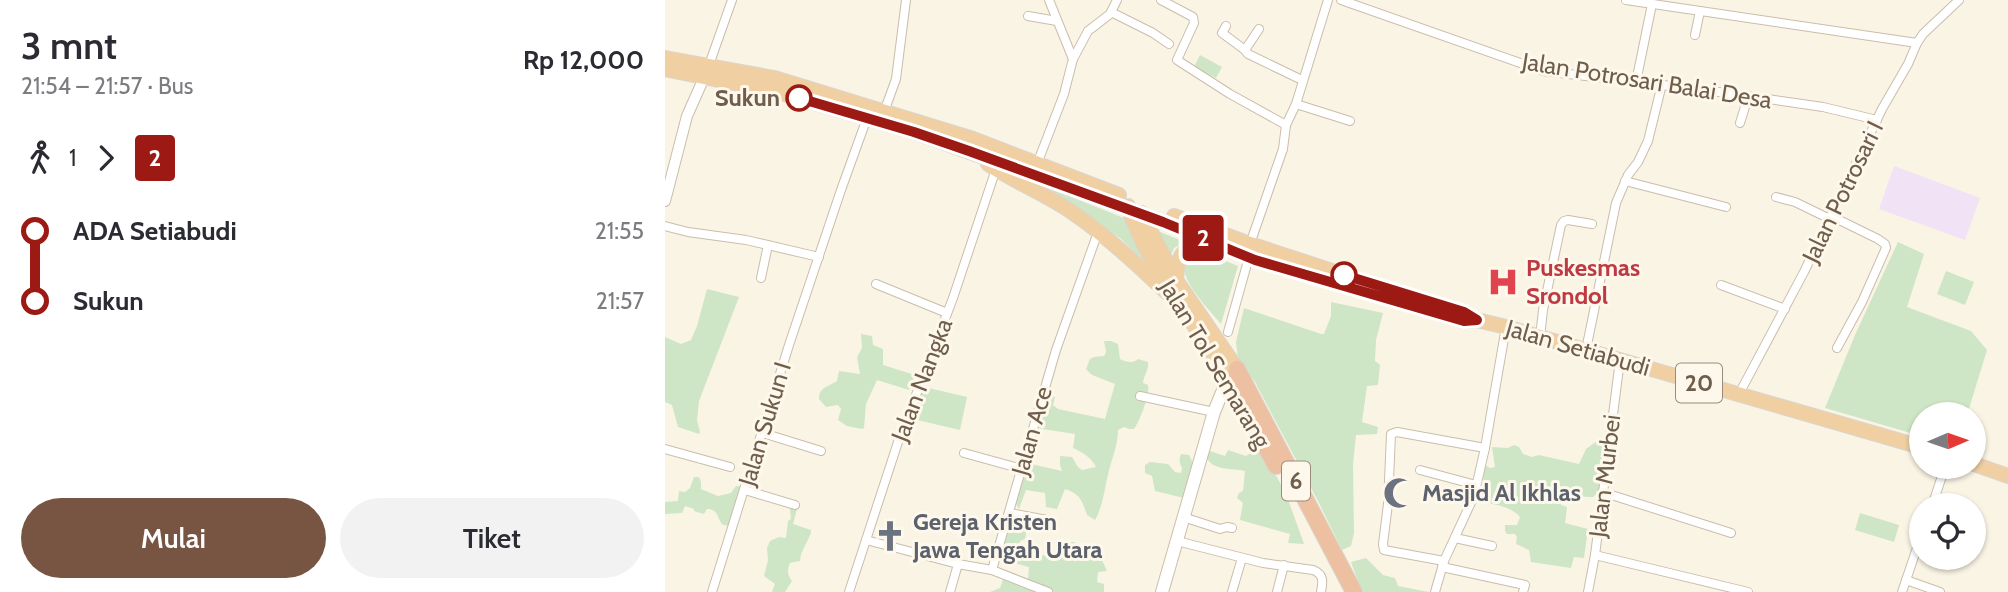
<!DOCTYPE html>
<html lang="id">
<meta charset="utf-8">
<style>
:root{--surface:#fff;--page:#f2f2f3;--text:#2b2b33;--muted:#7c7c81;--accent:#785443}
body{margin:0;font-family:Cabin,sans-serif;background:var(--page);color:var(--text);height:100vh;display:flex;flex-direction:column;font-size:26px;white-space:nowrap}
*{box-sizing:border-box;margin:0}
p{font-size:23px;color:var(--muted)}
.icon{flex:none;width:38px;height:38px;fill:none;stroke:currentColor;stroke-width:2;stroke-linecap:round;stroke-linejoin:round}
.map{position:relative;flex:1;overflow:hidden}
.sheet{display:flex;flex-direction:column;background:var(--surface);width:665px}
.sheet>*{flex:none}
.badge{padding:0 14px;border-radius:5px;font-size:24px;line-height:46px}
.needle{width:46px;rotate:88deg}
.buttons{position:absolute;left:1244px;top:402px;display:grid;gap:14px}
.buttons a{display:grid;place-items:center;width:77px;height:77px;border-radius:50%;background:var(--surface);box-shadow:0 2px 5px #0004;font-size:35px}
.map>.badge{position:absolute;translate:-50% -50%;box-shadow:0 0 0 4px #fff}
.legs{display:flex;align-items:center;gap:10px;height:77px;padding:0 21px;font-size:23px}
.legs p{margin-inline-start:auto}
.overview{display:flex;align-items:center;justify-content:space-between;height:119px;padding:0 21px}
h1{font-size:38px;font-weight:600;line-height:52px}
.primary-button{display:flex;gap:14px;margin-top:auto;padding:14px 21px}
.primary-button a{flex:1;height:80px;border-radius:42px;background:var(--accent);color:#fff;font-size:28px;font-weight:600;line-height:80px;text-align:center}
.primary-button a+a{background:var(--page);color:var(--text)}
ul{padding:0 21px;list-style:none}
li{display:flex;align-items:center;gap:24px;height:70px;font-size:26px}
li i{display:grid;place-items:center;width:10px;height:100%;margin:0 9px;background:currentColor}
li i::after{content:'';width:18px;height:18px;margin:-9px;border:5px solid;border-radius:50%;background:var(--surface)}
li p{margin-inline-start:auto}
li:first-child i{background:linear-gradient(#0000 50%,currentColor 0)}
li:last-child i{background:linear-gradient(currentColor 50%,#0000 0)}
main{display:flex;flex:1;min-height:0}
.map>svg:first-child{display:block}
.education{fill:#f1e2f6}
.green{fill:#cee6c5}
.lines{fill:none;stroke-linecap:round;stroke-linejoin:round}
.minor-casing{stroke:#cabdac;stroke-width:10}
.tertiary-casing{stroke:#cabdac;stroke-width:12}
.secondary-casing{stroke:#ccbeab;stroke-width:14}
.trunk-casing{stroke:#dad5d1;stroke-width:16}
.motorway-casing{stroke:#dad5d1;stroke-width:18}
.minor{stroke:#fff;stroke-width:8}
.tertiary{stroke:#fff;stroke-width:10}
.secondary{stroke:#fff;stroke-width:12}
.trunk{stroke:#f0d0a3;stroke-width:14}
.motorway{stroke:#eec0a2;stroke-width:16}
.line-1-casing{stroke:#fff;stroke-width:16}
.line-1{stroke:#9c1a13;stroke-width:10}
.stop-1-dot{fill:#fff;stroke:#9c1a13;stroke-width:3.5}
.labels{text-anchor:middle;stroke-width:6;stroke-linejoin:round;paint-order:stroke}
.shield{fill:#fdf8eb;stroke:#9a8c7c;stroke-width:2}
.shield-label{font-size:23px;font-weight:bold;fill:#705e4d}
.street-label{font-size:24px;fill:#705e4d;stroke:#fdf8eb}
.stop-label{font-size:24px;font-weight:bold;fill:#705e4d;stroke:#fdf8eb;text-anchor:end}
.health-label{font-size:24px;font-weight:bold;fill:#be3a42;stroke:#fdf8eb;text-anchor:start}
.worship-label{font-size:24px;font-weight:bold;fill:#5b616d;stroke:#fdf8eb;text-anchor:start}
</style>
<main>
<section class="sheet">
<div class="overview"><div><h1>3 mnt</h1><p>21:54 – 21:57 · Bus</p></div><b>Rp 12,000</b></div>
<div class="legs"><svg class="icon" aria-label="walk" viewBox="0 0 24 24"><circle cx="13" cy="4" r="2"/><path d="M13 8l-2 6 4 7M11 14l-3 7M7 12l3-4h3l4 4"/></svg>1<svg class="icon" aria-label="forward" viewBox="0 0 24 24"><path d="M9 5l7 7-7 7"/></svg><b class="badge" style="background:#9c1a13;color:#fff">2</b></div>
<ul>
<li><i style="color:#9c1a13"></i><b>ADA Setiabudi</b><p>21:55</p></li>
<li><i style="color:#9c1a13"></i><b>Sukun</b><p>21:57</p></li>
</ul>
<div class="primary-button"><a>Mulai</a><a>Tiket</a></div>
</section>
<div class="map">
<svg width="1343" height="592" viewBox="0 0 1343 592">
<rect width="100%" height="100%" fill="#faf4e5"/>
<!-- education -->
<path class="education" d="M1229,166L1315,198L1300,240L1214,209Z"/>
<!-- green -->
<g class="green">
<path d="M535,55L557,67L551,78L529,67Z"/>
<path d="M381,187L464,220L492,274L456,239Z"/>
<path d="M493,231L520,242L509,248L506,255Z"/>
<path d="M1233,242L1259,254L1242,307L1306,331L1322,350L1302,415H1256V436L1160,408L1190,335Z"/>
<path d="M531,249L573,266L556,324C543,308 517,283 518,262Z"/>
<path d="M1281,271L1309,282L1300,305L1272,294Z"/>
<path d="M42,289L74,297L34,401L32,420L35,432L34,434L13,427L7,405L0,402V337L16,344L26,340L32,326Z"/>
<path d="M666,302L718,313L711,340L710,361L715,365L713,385L702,386L697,422L713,427L712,434L691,435L688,465L689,533L686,546L677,550L655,505L590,382L573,359L571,342L579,308L656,334H659L666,316Z"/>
<path d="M196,334L207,336L208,345L218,349V365L250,375L244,390L212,380L201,404L199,428L197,429L182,426L173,420L176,409L173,405L161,407L154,399C154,387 163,387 172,381L174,371L195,374L192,357L197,348Z"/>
<path d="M439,341H446L453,344L455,359C461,362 468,364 473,359L483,362C484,370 479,375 478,383L483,385C485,394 475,421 469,429H464L459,427L453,430C453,446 446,460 443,475C439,491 438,506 430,520L422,515C417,500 415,494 400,489L392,509L381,507L380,493L361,490L354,509L351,504C352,492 355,471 366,464L397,471L395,465V456L407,457L413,467L417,470L431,467C426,457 417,452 408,448L410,434L371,428L380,394L390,397L388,405L393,409L440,419L450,384L427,375L421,369L425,359L429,357L439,356L441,352Z"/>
<path d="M255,386L302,397L295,430L248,419Z"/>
<path d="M932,441L944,450L938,488L928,497L897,496L896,505L902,507L900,523L923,529L919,558L909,557L906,568L866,562L864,550L851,544L852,537L850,534H842L840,531V525H852L855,517C845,505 827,505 813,500L816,496L820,465L825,468L830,467L827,447L843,448L849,445L854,447L858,454L867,457L874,455L914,464L921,449Z"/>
<path d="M591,449L599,453L621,494L639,544L623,543L625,534L575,520L578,503L572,498L574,493L578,491L580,471C566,468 548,471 541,457L545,451L560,456L563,450L581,456Z"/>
<path d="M516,454L524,455L528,463L519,498L490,491L487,476L480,473V465L485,462L503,464L510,472L516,473L517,468C514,462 514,459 516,454Z"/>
<path d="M29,477H34L36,482V489L53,496L66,493L71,486L78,487L67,526L58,525C52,519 54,509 42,509L39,514L29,511V509L20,506L17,513L0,514V502L13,501L14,491L20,492L25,488Z"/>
<path d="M131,501L135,507L132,509L128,524L146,530V533L136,554L135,561L125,563C122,570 122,575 127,581L120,592H107L110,584L99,576L103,560L102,548L105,541L114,537L121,538L123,521L126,519L125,509L126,503Z"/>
<path d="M1195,513L1234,525L1229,542L1190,530Z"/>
<path d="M350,516L359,518L363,522L360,539L355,541L354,551L373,557L379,555L385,559L391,558L390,549L394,543L409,542L437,560L442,571L433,572L432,582L439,584V592H325L335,588L340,574L363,579L364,567L335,559L346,519Z"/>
<path d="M701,558L718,575L730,578L733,586L764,592H697L686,562Z"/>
</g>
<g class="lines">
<defs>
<g id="minor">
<path d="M384,0L408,59"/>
<path d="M496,0L528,17L529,23L512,60L565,94L621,125"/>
<path d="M676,0L878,71L1040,90L1158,107L1212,120"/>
<path d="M961,0L1252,43"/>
<path d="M446,12L488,33L504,44"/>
<path d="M363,16L392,21"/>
<path d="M561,26L557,33L580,50"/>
<path d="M594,29L580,50L583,54L637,80"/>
<path d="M1030,35L1035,11"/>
<path d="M44,65L67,0"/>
<path d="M971,82L987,4"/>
<path d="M631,104L685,121"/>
<path d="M219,112L231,79L241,0"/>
<path d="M1075,123L1083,97"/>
<path d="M372,164L399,94L408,59L423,31L445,14L452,0"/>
<path d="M960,181L1061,207"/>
<path d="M1111,197L1130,202L1165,219"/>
<path d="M1166,216L1213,239L1220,244L1221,248L1197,302L1172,348"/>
<path d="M0,226L23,232L81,240L154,257"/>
<path d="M585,244L618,149L621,125L631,104L663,0"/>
<path d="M96,278L103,245"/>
<path d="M211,284L282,313"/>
<path d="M1056,285L1120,309"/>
<path d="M563,332L584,257"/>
<path d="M875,337L878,310L896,225L899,221L903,220L927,224"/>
<path d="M921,350L951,203L963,175L973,162L983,141L997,84"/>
<path d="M1074,394L1139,272L1217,109L1243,64L1252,43L1258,34L1294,0"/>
<path d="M475,396L549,412"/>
<path d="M98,433L156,451"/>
<path d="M0,449L65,467"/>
<path d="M299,453L357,469"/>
<path d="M755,470L811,485"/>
<path d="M80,490L130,505"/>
<path d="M937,492L1066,533"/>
<path d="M1267,506L1280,467"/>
<path d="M345,513L387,521"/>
<path d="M518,517L555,529L562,527L567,528"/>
<path d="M790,538L827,546"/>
<path d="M201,540L293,564"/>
<path d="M512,541L598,563L648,570C659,574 658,582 656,592"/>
<path d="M930,555L1083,592"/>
<path d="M779,561L719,550L718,544L723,504L726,434L732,432L820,448"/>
<path d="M777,567L860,585L858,592"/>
<path d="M327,570L383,592"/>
<path d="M1241,580L1275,592"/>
<path d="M47,592L124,345L176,190L202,118"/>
<path d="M184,592L233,442L288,298L331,169"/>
<path d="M285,592L293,564L327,570L391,350L433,232"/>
<path d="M567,592L577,558"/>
<path d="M612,592L619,565"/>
<path d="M770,592L779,561L809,496L820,448L841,327"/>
<path d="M923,592L930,555L955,360"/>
<path d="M1237,592L1256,536"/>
</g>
<path id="tertiary" d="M0,201L22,116L42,71"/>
<path id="secondary" d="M497,592L549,412L563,378L568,374"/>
<g id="trunk">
<path d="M0,58L109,78L308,139L454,195"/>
<path d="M0,69L113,92L249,132L498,222L584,257L799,321L812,320L841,327L1256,447"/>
<path d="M323,164C351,183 384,195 411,215C448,241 480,272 513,303"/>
<path d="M463,206C484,270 530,321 563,378"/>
<path d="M476,213L511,280L572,369"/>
<path d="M509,216L585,244L722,289"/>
<path d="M511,280C512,252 519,247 546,242"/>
<path d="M1309,464L1343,476"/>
</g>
<g id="motorway">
<path d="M572,369L689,592"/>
<path d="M563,378L611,466"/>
</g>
</defs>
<!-- minor casing -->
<use href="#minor" class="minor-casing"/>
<!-- tertiary casing -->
<use href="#tertiary" class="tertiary-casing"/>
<!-- secondary casing -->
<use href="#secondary" class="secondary-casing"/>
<!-- trunk casing -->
<use href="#trunk" class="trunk-casing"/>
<!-- motorway casing -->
<use href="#motorway" class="motorway-casing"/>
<!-- minor -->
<use href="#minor" class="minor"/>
<!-- tertiary -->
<use href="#tertiary" class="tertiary"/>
<!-- secondary -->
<use href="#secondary" class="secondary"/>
<!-- trunk -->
<use href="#trunk" class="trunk"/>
<!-- motorway -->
<use href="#motorway" class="motorway"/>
</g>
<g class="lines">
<defs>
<path id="line-1" d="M134,98L249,132L304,151L498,222L590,260L799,321L812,320L799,312L679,275"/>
</defs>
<!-- line-1 casing -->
<use href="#line-1" class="line-1-casing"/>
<!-- line-1 -->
<use href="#line-1" class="line-1"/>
</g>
<!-- icons -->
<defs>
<symbol id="hospital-bare" viewBox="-9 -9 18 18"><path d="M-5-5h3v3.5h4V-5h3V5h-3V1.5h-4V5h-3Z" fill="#e0444e" stroke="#fdf8eb" stroke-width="2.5" paint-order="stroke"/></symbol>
<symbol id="mosque-bare" viewBox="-9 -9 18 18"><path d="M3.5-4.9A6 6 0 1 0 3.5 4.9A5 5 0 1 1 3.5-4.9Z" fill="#6b7280" stroke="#fdf8eb" stroke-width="2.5" paint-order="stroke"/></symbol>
<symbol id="church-bare" viewBox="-9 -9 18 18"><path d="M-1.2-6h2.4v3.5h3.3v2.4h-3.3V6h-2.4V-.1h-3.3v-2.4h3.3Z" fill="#6b7280" stroke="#fdf8eb" stroke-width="2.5" paint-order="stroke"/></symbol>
</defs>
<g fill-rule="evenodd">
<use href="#hospital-bare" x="816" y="260" width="44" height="44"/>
<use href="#mosque-bare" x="712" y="471" width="44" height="44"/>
<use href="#church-bare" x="203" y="514" width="44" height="44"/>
</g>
<!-- markers -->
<g class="stop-1-dot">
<circle cx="134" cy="98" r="12"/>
<circle cx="679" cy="275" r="12"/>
</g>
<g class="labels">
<!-- shield labels -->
<g class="shield">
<rect x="1011" y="363.5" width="46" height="39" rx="5"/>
<rect x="617" y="461.5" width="28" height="39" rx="5"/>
</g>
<g class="shield-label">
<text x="1034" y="391">20</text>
<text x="631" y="489">6</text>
</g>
<!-- street labels -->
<g class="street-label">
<text transform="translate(982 81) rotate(9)" y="8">Jalan Potrosari Balai Desa</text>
<text transform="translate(1178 192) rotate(-64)" y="8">Jalan Potrosari I</text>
<text transform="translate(913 348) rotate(16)" y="8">Jalan Setiabudi</text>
<text transform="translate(550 364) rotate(59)" y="8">Jalan Tol Semarang</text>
<text transform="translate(257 380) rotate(-69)" y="8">Jalan Nangka</text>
<text transform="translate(100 424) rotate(-73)" y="8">Jalan Sukun I</text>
<text transform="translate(367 431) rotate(-74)" y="8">Jalan Ace</text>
<text transform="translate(940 476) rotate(-83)" y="8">Jalan Murbei</text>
</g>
<!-- stop labels -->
<g class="stop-label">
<text x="115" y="106">Sukun</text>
</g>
<!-- health labels -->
<g class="health-label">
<text x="861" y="276">Puskesmas<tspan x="861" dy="28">Srondol</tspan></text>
</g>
<!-- worship labels -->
<g class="worship-label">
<text x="757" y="501">Masjid Al Ikhlas</text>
<text x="248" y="530">Gereja Kristen<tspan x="248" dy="28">Jawa Tengah Utara</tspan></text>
</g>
</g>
</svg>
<div class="buttons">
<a><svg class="needle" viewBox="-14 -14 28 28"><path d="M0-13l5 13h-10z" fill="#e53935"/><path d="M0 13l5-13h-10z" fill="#7c7c81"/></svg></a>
<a><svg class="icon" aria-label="locate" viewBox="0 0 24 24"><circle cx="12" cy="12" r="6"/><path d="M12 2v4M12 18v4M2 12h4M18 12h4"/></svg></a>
</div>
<b class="badge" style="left:538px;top:238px;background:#9c1a13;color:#fff">2</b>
</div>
</main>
